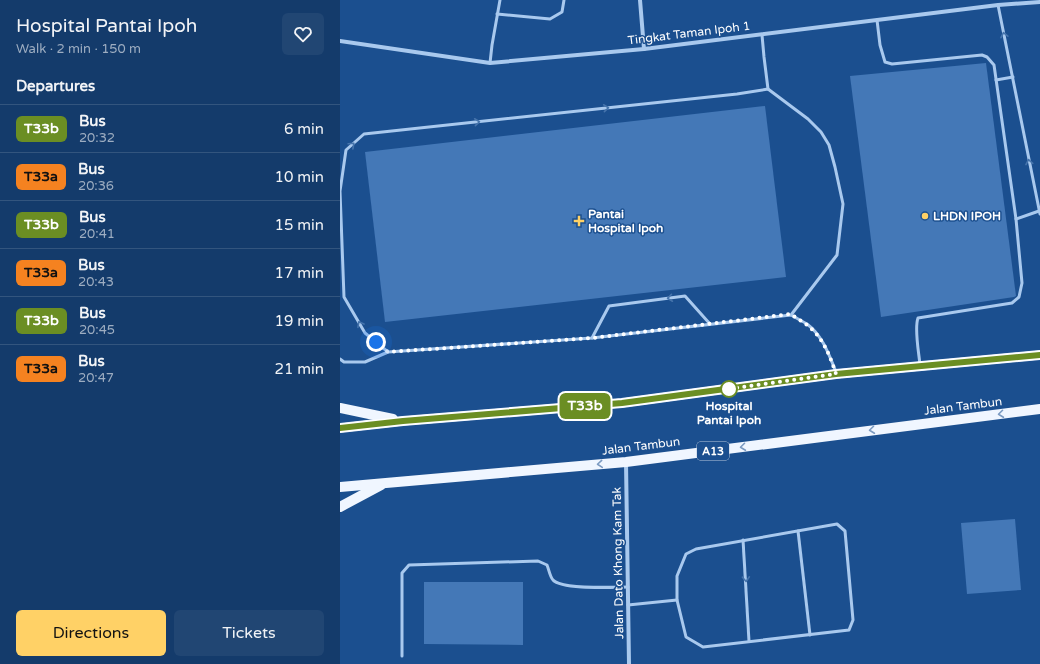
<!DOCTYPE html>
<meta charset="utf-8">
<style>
:root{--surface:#143b6b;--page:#214673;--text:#f1f3f6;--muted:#9dadc1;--line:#33557e;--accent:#ffd166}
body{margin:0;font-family:"Varela Round",sans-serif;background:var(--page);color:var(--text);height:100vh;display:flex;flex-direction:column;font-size:15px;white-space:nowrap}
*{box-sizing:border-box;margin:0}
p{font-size:13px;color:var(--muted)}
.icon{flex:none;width:22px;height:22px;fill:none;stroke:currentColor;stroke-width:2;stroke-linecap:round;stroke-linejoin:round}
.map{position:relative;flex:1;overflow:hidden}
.sheet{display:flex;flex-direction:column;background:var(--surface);width:340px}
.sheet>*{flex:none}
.badge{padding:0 8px;border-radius:6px;font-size:14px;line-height:26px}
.you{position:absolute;width:20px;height:20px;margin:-10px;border:3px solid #fff;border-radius:50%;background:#1a73e8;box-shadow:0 0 0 6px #1a73e833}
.map>.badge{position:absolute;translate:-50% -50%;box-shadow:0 0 0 2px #fff}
h2{padding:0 16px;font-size:15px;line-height:36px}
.round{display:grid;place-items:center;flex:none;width:42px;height:42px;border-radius:6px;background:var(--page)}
.summary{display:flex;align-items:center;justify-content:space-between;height:68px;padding:0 16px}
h1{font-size:19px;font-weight:600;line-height:30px}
.button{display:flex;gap:8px;margin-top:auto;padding:8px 16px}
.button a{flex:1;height:46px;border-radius:6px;background:var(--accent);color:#111;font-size:16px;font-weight:600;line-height:46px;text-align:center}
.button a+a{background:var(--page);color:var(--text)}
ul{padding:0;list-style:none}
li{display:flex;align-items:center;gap:12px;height:48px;padding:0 16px;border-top:1px solid var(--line)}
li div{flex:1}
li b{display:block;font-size:15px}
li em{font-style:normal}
li .badge{min-width:44px;font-weight:700;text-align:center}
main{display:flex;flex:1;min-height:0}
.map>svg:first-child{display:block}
.building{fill:#4478b7}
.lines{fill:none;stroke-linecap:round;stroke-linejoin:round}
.lane{stroke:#a9c9ee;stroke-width:3}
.street{stroke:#a9c9ee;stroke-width:4}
.primary{stroke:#f0f6ff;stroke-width:10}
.oneway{stroke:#4674ac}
.oneway2{stroke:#7b9ac1}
.line-casing{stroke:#fff;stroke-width:9}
.line{stroke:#6b8e23;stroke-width:6}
.walk{stroke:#fff;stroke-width:4;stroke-dasharray:0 7.2}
.poi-dot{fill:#ffd166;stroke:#1b4f8f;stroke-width:1.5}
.stop-dot{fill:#fff;stroke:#6b8e23;stroke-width:2}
.labels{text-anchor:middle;stroke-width:3;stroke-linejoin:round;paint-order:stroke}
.shield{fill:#1b4f8f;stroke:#bbcadd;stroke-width:1}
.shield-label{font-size:11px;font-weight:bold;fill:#fff}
.street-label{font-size:12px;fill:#fff;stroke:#1b4f8f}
.poi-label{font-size:12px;font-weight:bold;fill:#fff;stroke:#1b4f8f;text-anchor:start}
.stop-label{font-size:12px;font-weight:bold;fill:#fff;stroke:#1b4f8f}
</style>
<main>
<section class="sheet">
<div class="summary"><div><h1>Hospital Pantai Ipoh</h1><p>Walk · 2 min · 150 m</p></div><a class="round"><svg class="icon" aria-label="heart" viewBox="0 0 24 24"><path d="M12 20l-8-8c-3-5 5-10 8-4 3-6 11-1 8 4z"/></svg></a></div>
<h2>Departures</h2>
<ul>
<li><span class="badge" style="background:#6b8e23;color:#fff">T33b</span><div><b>Bus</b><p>20:32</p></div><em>6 min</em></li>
<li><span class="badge" style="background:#f58220;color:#111">T33a</span><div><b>Bus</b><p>20:36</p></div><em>10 min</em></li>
<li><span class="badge" style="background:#6b8e23;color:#fff">T33b</span><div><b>Bus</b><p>20:41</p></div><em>15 min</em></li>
<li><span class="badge" style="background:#f58220;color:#111">T33a</span><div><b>Bus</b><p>20:43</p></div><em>17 min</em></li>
<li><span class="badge" style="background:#6b8e23;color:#fff">T33b</span><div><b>Bus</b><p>20:45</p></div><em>19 min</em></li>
<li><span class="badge" style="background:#f58220;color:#111">T33a</span><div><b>Bus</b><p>20:47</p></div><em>21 min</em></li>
</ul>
<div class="button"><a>Directions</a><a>Tickets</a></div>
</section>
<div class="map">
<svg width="700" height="664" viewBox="0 0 700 664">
<rect width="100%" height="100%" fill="#1b4f8f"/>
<!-- building -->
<g class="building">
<path d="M646,63L676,296L674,297L541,317L510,76Z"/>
<path d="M425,106L446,277L45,322L25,152Z"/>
<path d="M675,519L681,590L627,594L621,523Z"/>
<path d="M84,582H183V645L84,644Z"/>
</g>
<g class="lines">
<!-- lane -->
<g class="lane">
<path d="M658,5L700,214"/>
<path d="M157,14L210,19L222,12L224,0"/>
<path d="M537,20L540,45L545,62L552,64L642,55L647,57L654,65L676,219L682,283L679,297L672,303L578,318C574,329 579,353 580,365"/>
<path d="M422,35L424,57L428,89"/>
<path d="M150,63L152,45L160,0"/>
<path d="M656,80L673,77"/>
<path d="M676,219L699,211"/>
<path d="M451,315L497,255L503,204L495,167L489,145L481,132L468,119L428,89L397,94L24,134L6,150L0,191L4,297L25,333L48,352L252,338L451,315C456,318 462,321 467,324C483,336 489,355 496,372"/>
<path d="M252,338L269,306L345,296L370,324"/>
<path d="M0,359L4,362H25L48,352"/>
<path d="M497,524L505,531L513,620L509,630L363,647L346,637L337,600V576L346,554L356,549Z"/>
<path d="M458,531L470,635"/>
<path d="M403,540L409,641"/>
<path d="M288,605L337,600"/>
<path d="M62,656V573L69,565L198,561L207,565C209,570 210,577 213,580C222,590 274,587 288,587"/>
</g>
<!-- street -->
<g class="street">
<path d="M300,0L304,49"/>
<path d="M0,41L150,63L304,49L658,5L700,2"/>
<path d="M286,462L289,664"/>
</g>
<!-- primary -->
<g class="primary">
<path d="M0,408L53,419"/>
<path d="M0,428L63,421L282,403L496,374L700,355"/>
<path d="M0,487L286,462L700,409"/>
<path d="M0,507L41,485"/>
</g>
</g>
<!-- one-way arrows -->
<defs><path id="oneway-chevron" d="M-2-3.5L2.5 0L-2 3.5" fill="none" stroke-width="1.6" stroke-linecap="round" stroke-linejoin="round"/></defs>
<g class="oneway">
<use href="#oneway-chevron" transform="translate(664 35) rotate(-102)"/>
<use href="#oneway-chevron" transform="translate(266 108) rotate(-6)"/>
<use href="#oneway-chevron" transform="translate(137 122) rotate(-6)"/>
<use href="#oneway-chevron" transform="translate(12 145) rotate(-43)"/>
<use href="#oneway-chevron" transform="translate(689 162) rotate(-101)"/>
<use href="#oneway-chevron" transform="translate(330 298) rotate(172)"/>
<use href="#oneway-chevron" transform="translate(20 324) rotate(-119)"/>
<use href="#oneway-chevron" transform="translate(406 579) rotate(87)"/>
</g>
<g class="oneway2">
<use href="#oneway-chevron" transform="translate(661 414) rotate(173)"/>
<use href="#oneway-chevron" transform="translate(532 430) rotate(173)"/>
<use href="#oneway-chevron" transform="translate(403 447) rotate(173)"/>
<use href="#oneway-chevron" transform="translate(260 464) rotate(175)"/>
</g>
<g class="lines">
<defs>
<path id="line" d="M0,428L63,421L282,403L496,374L700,355"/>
</defs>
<!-- line casing -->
<use href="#line" class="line-casing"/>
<!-- line -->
<use href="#line" class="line"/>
<!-- walk -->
<path class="walk" d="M36,342L48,352L252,338L451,314C456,318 462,321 467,325C483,337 490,356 496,374L389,389"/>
</g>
<!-- markers -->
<g class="poi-dot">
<circle cx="585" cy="216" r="4"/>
<path d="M237 215h4v4h4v4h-4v4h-4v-4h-4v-4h4z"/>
</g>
<circle class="stop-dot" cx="389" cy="389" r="8"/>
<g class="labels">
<!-- shield labels -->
<rect class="shield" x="357" y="442" width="32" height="18" rx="3"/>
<g class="shield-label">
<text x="373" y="455">A13</text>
</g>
<!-- street labels -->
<g class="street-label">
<text transform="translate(349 33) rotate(-7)" y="4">Tingkat Taman Ipoh 1</text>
<text transform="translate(623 406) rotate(-7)" y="4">Jalan Tambun</text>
<text transform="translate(301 446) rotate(-7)" y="4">Jalan Tambun</text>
<text transform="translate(278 563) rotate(-91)" y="4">Jalan Dato Khong Kam Tak</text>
</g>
<!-- poi labels -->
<g class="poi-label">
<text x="248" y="218">Pantai<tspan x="248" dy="14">Hospital Ipoh</tspan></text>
<text x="593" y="220">LHDN IPOH</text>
</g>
<!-- stop labels -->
<g class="stop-label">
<text x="389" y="410">Hospital<tspan x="389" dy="14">Pantai Ipoh</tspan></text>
</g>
</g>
</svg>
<div class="you" style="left:36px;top:342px"></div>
<b class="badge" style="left:245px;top:406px;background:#6b8e23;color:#fff">T33b</b>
</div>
</main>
